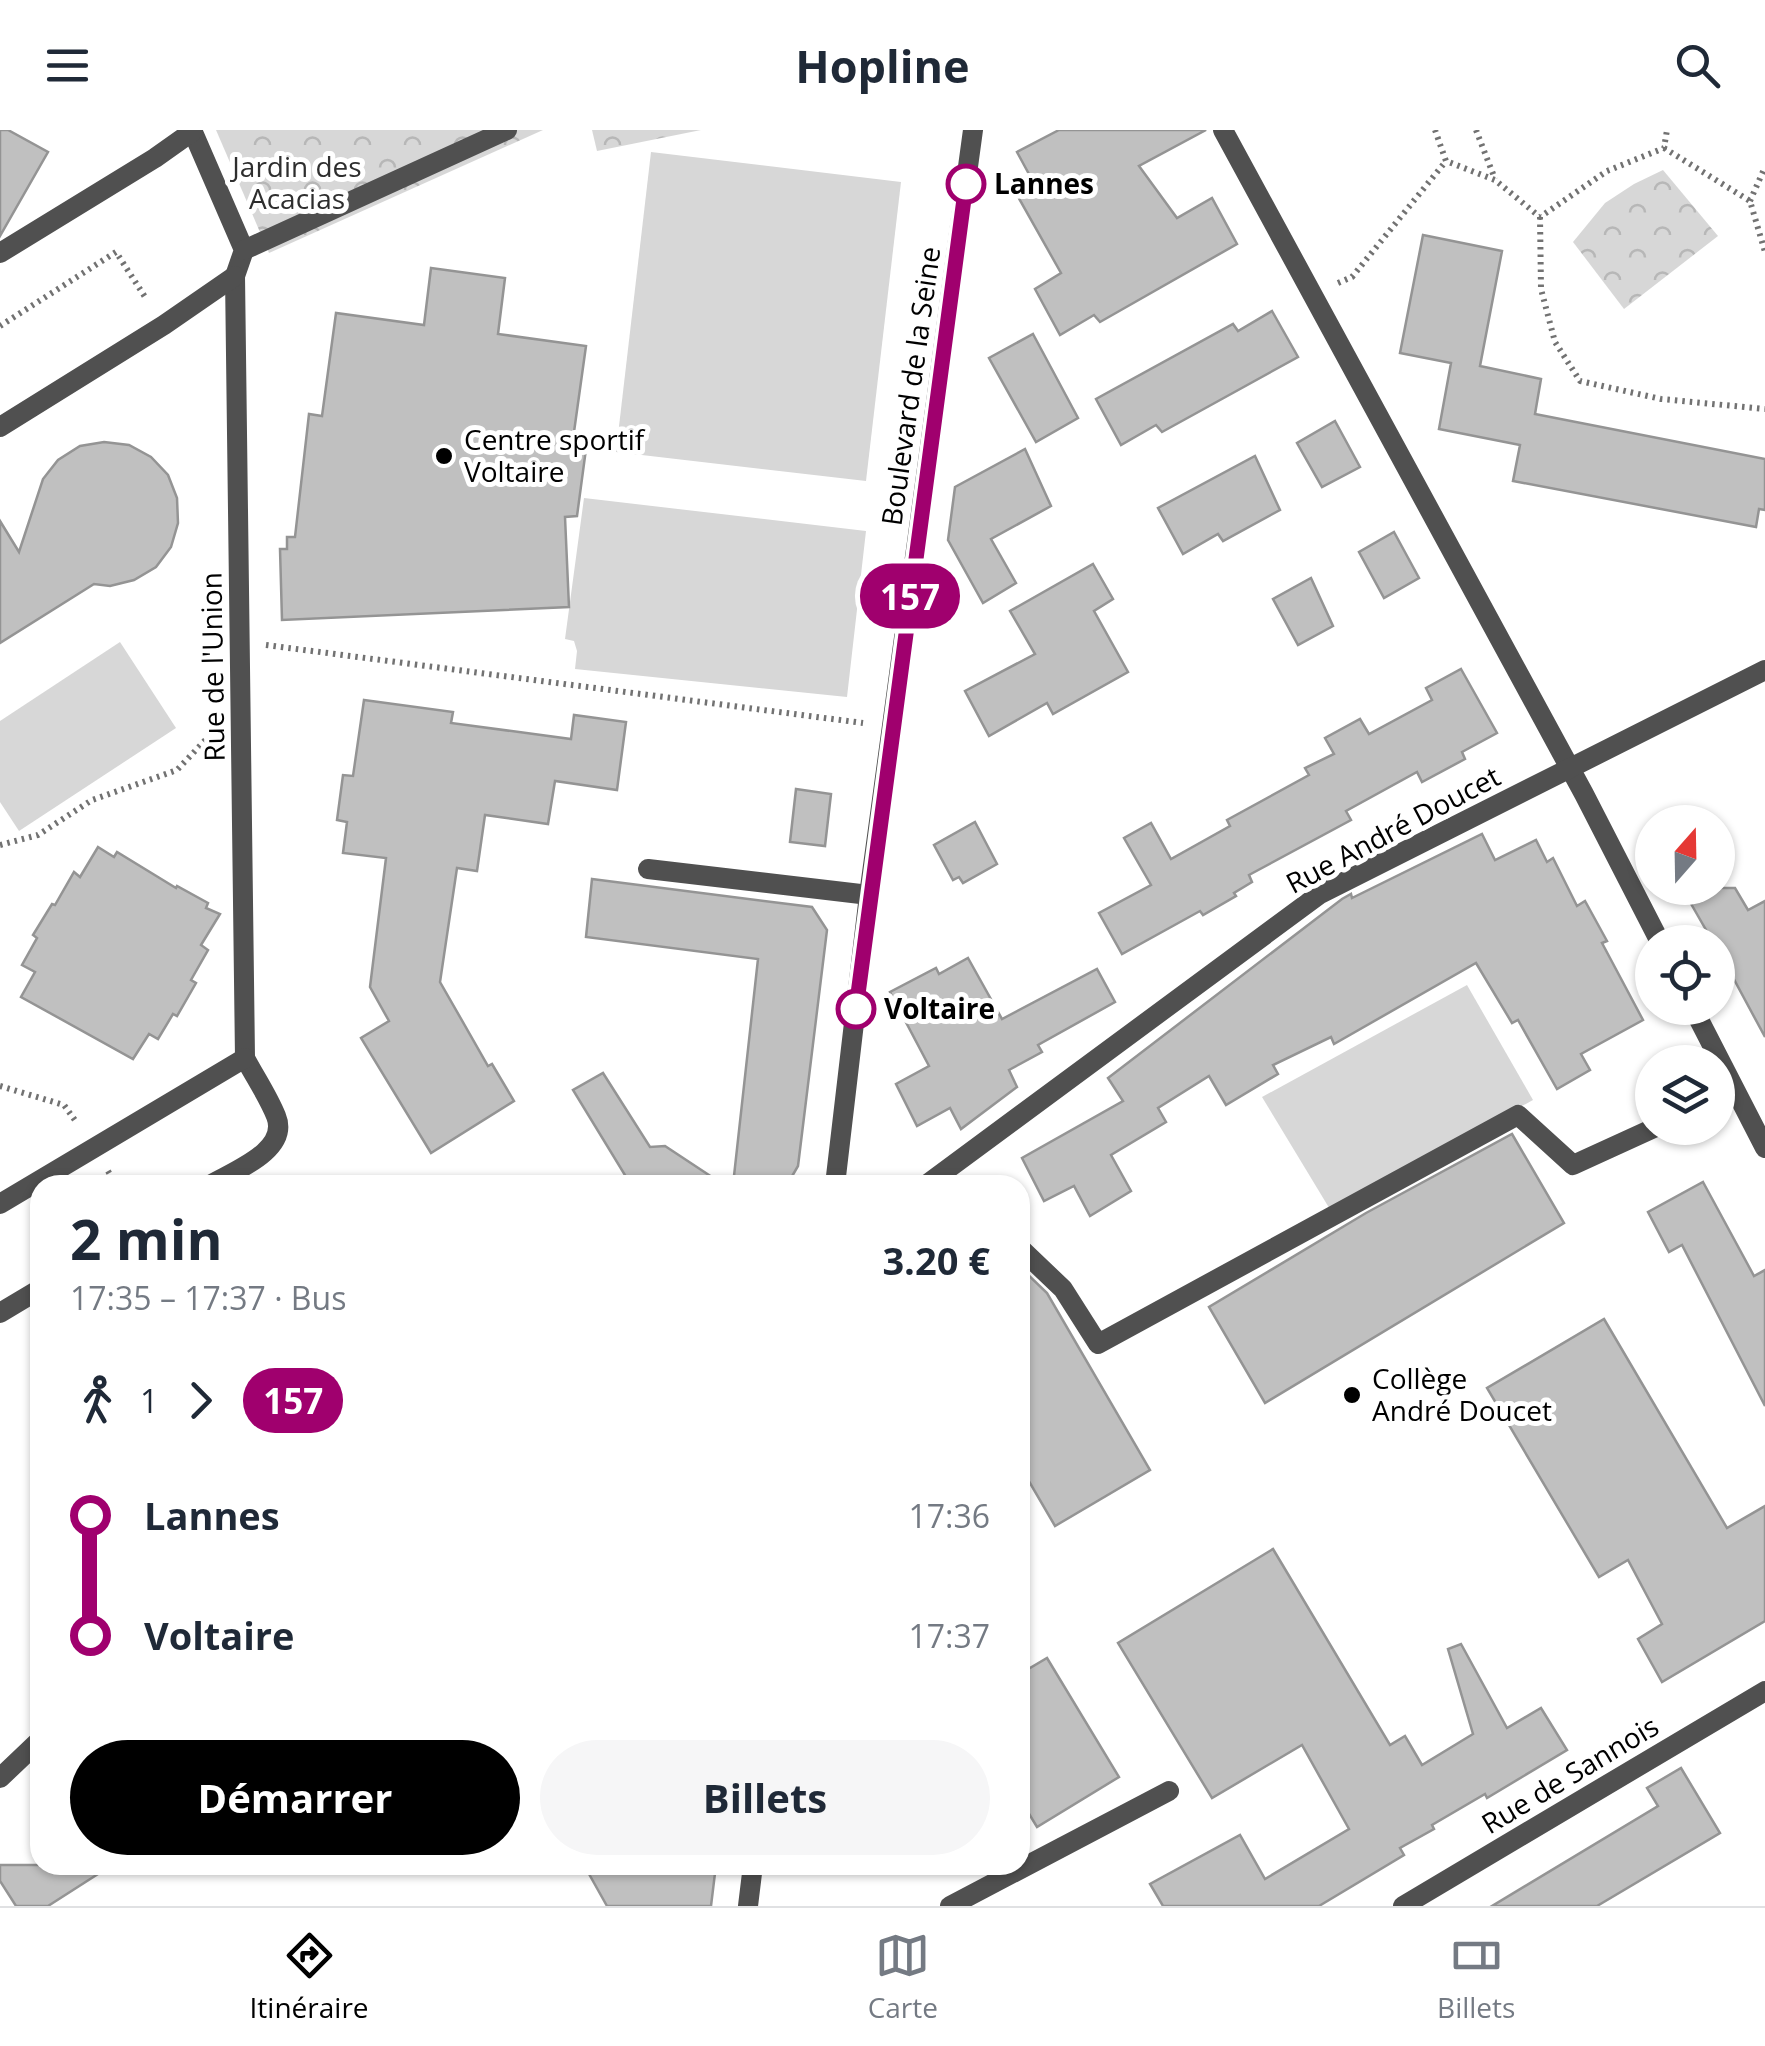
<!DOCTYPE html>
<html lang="fr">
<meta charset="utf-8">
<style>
:root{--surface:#fff;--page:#f6f6f7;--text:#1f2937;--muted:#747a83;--line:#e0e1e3;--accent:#000}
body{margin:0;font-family:"Open Sans",sans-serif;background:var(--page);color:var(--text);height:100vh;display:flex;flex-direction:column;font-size:38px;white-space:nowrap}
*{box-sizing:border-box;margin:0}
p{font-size:32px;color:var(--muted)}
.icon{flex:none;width:55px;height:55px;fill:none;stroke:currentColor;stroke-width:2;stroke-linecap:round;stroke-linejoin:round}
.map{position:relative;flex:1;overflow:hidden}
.details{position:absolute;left:30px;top:1045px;width:1000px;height:700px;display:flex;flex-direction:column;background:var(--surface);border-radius:30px;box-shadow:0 2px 8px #0004}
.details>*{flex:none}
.badge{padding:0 20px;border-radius:32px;font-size:35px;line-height:65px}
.needle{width:65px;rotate:20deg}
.fabs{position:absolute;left:1635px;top:675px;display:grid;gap:20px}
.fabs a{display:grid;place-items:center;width:100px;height:100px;border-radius:50%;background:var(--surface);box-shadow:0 2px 8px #0004;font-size:50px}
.map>.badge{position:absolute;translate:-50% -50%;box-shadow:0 0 0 5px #fff}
.legs{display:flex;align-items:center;gap:15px;height:110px;padding:0 40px;font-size:32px}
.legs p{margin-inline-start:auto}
.head{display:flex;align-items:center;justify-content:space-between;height:170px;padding:0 40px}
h1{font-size:55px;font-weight:700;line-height:75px}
.action{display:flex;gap:20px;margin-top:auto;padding:20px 40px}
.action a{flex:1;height:115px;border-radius:60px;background:var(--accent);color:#fff;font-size:40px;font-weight:700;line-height:115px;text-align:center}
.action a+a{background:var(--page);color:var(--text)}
ul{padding:0 40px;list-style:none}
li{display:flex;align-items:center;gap:35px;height:120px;font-size:38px}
li i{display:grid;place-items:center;width:15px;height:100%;margin:0 12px;background:currentColor}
li i::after{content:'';width:25px;height:25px;margin:-12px;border:8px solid;border-radius:50%;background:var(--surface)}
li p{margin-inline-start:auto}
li:first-child i{background:linear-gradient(#0000 50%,currentColor 0)}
li:last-child i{background:linear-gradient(currentColor 50%,#0000 0)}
header{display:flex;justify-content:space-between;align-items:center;height:130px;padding:0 40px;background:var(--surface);font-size:45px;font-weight:700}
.tabs{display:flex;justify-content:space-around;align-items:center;height:140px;border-top:2px solid var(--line);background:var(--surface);font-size:28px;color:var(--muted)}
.tabs a{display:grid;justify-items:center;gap:5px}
.tabs .selected{color:var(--accent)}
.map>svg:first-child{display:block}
.forest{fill:url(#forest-crowns)}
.pitch{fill:#d7d7d7}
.building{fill:#c0c0c0;stroke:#949494;stroke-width:2.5}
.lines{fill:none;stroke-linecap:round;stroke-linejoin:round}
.path{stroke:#727272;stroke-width:6;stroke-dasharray:2.5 5;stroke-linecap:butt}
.lane{stroke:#505050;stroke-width:20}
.street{stroke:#505050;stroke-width:20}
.line-1-casing{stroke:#fff;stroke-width:22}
.line-1{stroke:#a0006e;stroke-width:15}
.stop-1-dot{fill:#fff;stroke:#a0006e;stroke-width:5}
.poi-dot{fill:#000;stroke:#fff;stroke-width:4}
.labels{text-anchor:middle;stroke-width:10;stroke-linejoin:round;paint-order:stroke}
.park-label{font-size:28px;fill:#2e2e2e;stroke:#fff}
.stop-label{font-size:28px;font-weight:bold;fill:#000;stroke:#fff;text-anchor:start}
.street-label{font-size:28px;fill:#000;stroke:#fff}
.poi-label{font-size:28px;fill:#000;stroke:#fff;text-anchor:start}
</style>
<header><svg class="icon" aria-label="menu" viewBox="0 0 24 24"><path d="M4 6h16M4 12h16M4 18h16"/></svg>Hopline<svg class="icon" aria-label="search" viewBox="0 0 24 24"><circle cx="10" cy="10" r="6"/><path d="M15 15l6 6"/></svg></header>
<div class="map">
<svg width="1765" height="1776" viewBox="0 0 1765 1776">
<defs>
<pattern id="forest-crowns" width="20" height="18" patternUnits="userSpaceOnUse" patternTransform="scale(2.5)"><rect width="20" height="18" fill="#d7d7d7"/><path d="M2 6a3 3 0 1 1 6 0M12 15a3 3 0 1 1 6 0" fill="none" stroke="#b7b7b7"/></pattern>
</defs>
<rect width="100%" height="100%" fill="#fff"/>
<!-- forest -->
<g class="forest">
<path d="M216,0H543L269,123Z"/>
<path d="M592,0H701L597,21Z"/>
<path d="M1663,40L1718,106L1624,179L1573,112L1605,73L1634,54Z"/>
</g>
<!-- pitch -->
<g class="pitch">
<path d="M651,22L901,52L866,351L616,322Z"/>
<path d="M584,368L866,401L847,567L575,539L577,521L574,511L565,509Z"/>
<path d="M120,512L176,598L19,701L0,672V591Z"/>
<path d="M1467,855L1533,970L1331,1081L1262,967Z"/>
</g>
<!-- building -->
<g class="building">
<path d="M0,0H8L48,22L0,106Z"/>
<path d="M1059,0H1206L1139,36L1177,88L1212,68L1237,114L1100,192L1094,185L1060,205L1035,159L1061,143L1012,56L1030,46L1017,22Z"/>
<path d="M1423,105L1502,121L1480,236L1541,249L1535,284L1765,329V380L1759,379L1756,397L1513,351L1520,315L1439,299L1451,233L1400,223Z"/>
<path d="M431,138L505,148L498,204L586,216L574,302L588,304L577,386L565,387L569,477L282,490L280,419H287V407H295L309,284L322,286L336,183L424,195Z"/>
<path d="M1272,181L1298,227L1162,302L1156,295L1121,315L1096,269L1233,194L1238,201Z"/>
<path d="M1033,204L1078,288L1036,312L989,228Z"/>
<path d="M1335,291L1360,337L1322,357L1297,313Z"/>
<path d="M104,312L129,315L151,327L168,345L177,368L178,393L171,417L156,437L134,450L110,456L94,454L0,513V391L19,422L43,349L58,330L80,316Z"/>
<path d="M1025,319L1051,376L991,409L1016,453L983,473L948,410L955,357Z"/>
<path d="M1255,326L1280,380L1223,411L1218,404L1183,424L1158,378Z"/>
<path d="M1394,402L1419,448L1384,468L1359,422Z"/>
<path d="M1093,434L1113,469L1094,481L1128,542L1053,584L1047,573L989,606L965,561L1035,524L1010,481Z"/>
<path d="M1311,448L1333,496L1298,515L1273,469Z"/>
<path d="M1461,539L1497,603L1462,622L1465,629L1422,652L1417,642L1346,681L1351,690L1249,745L1252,752L1234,763L1236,766L1203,785L1200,781L1122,824L1099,783L1151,755L1124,708L1151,693L1171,729L1230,696L1227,690L1309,645L1305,638L1334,624L1325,608L1360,589L1369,604L1432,570L1426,558Z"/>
<path d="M364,570L453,582L451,593L571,609L574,585L626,592L617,660L555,651L548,694L485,685L477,741L457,738L440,852L488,936L492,934L514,971L431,1023L361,908L389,891L370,857L386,728L343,723L347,692L337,690L343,645L353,646Z"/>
<path d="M796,659L831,664L825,716L790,712Z"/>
<path d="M975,692L997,734L963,753L959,747L953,750L934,715Z"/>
<path d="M1482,704L1495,730L1536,710L1547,732L1553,728L1577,776L1585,771L1607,811L1602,813L1643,890L1581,924L1590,940L1557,959L1518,890L1512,893L1476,833L1334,914L1331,907L1273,935L1278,944L1226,975L1209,946L1158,978L1166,992L1111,1025L1131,1061L1090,1086L1074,1056L1044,1071L1022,1028L1123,971L1108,948L1342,769L1351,764L1352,768Z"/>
<path d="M98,717L114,727L117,722L176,758L177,756L208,773L206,778L220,784L201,815L208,820L191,850L196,853L177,886L173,884L158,909L149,904L133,929L21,867L35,842L22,835L37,808L33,805L52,774L55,775L74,742L80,747Z"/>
<path d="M592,749L812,777L827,800L798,1036L787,1055H733L758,829L586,807Z"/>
<path d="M1682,758H1735L1748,780L1765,771V907L1730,842L1718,849V812H1713Z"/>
<path d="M968,828L1002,889L1097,839L1115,872L1038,915L1042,922L1009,940L1017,957L961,999L950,978L917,996L896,954L929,936L890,862L936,838L939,844Z"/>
<path d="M603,943L650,1017L665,1016L724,1055H631L573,960Z"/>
<path d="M1512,1004L1564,1093L1265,1273L1209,1177L1366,1083Z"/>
<path d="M1703,1052L1754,1146L1765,1140V1276L1682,1115L1669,1122L1648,1082Z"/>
<path d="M1020,1137L1047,1163L1150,1340L1055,1396L1020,1336Z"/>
<path d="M1604,1189L1727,1398L1765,1376V1491L1662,1552L1638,1509L1662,1494L1628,1430L1599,1447L1487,1258Z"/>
<path d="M1273,1419L1390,1615L1405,1606L1422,1635L1473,1604L1448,1519L1461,1514L1507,1598L1541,1578L1567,1620L1487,1668L1485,1664L1432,1695L1434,1699L1400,1718L1404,1725L1319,1776H1163L1150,1754L1240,1705L1265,1749L1349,1699L1302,1615L1212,1668L1118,1513Z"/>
<path d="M1047,1528L1119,1647L1037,1697L1020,1669V1544Z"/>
<path d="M1681,1638L1720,1703L1597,1776H1492L1658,1676L1647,1658Z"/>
<path d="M0,1735H112L48,1776H16L0,1751Z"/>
<path d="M584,1735H716L711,1776H607Z"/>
</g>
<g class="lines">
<!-- path -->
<g class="path">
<path d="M1435,0L1446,31L1495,50L1540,87L1607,41L1664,18L1667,0"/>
<path d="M1476,0L1495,49"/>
<path d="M1664,18L1750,71L1765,122"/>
<path d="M1750,71L1765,37"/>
<path d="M1540,87L1541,159L1555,212L1580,251L1661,269L1765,279"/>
<path d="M1338,153L1352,147L1446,31"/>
<path d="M0,196L116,122L147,170"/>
<path d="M266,515L863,593"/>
<path d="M0,715L38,705L92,670L177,640L212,603"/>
<path d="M0,956L64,975L77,993"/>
<path d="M108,1041L116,1055"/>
</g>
<!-- lane -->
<g class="lane">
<path d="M648,739L869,765"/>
<path d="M1020,1118L1063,1159L1098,1214L1518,985L1573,1035L1654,998"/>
<path d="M950,1776L1169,1661"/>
</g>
<!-- street -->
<g class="street">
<path d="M192,0L244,120L235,146L245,928C255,947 268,966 276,986C290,1020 234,1041 210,1055"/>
<path d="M1223,0L1584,664L1660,812"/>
<path d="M244,120L507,0"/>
<path d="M0,123L155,28L193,1"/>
<path d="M0,297L164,195L235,146"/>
<path d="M1693,878L1765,1018"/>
<path d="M835,1055L869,765L973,0"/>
<path d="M926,1055L1320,764L1765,540"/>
<path d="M0,1074L245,928"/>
<path d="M0,1183L40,1159"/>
<path d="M0,1648L40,1610"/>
<path d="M748,1776L753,1735"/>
<path d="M1403,1776L1765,1561"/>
</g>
</g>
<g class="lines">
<defs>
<path id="line-1" d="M856,879L966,54"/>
</defs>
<!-- line-1 casing -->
<use href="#line-1" class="line-1-casing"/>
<!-- line-1 -->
<use href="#line-1" class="line-1"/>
</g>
<!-- markers -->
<g class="stop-1-dot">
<circle cx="966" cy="54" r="18"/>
<circle cx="856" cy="879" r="18"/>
</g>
<g class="poi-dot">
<circle cx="444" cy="326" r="10"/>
<circle cx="1352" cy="1265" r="10"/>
</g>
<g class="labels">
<!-- park labels -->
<g class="park-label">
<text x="297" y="47">Jardin des<tspan x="297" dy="32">Acacias</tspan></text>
</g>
<!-- stop labels -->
<g class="stop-label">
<text x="994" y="64">Lannes</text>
<text x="884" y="889">Voltaire</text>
</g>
<!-- street labels -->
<g class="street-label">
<text transform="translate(911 256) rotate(-82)" y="10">Boulevard de la Seine</text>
<text transform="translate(213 537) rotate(-91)" y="10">Rue de l'Union</text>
<text transform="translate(1393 700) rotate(-28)" y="10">Rue André Doucet</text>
<text transform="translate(1570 1645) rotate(-31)" y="10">Rue de Sannois</text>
</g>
<!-- poi labels -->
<g class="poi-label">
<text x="464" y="320">Centre sportif<tspan x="464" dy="32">Voltaire</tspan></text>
<text x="1372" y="1259">Collège<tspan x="1372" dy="32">André Doucet</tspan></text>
</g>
</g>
</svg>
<div class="fabs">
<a><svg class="needle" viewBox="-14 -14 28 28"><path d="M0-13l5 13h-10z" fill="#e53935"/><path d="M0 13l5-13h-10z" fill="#747a83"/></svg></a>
<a><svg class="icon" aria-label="locate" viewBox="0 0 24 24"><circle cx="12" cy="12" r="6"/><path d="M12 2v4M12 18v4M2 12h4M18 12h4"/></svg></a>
<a><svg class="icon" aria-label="layers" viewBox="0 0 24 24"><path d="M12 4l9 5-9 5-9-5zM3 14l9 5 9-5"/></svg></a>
</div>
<b class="badge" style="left:910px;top:466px;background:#a0006e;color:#fff">157</b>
<section class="details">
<div class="head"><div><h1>2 min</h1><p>17:35 – 17:37 · Bus</p></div><b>3.20 €</b></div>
<div class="legs"><svg class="icon" aria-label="walk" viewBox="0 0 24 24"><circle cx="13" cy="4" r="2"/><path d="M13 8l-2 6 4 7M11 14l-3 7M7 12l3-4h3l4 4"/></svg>1<svg class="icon" aria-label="forward" viewBox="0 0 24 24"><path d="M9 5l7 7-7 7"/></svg><b class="badge" style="background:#a0006e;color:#fff">157</b></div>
<ul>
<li><i style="color:#a0006e"></i><b>Lannes</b><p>17:36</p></li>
<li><i style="color:#a0006e"></i><b>Voltaire</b><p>17:37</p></li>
</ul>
<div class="action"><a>Démarrer</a><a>Billets</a></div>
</section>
</div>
<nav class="tabs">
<a class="selected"><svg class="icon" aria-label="directions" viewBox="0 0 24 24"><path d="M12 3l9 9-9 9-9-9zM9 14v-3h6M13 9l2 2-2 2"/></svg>Itinéraire</a>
<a><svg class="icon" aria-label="map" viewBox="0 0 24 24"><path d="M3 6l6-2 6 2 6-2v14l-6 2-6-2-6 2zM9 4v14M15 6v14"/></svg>Carte</a>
<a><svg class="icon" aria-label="tickets" viewBox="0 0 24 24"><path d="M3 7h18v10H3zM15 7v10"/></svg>Billets</a>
</nav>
